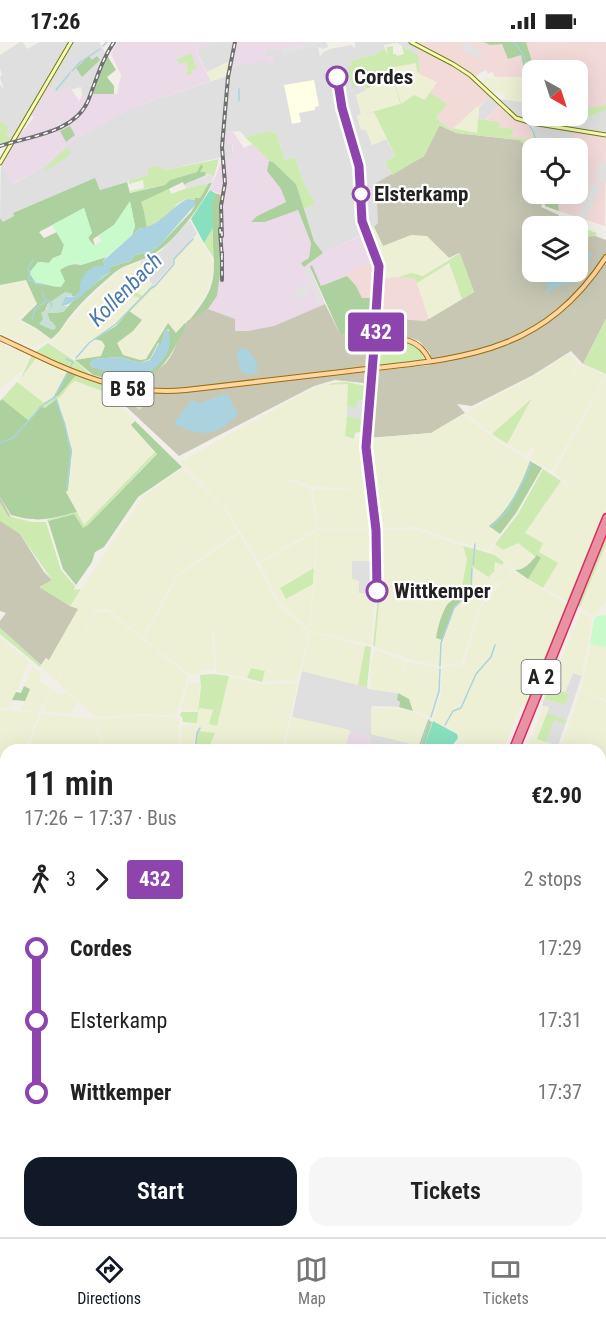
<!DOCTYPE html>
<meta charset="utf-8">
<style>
:root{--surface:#fff;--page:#f6f6f6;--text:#222;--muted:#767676;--line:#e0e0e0;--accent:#111827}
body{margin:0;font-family:"Roboto Condensed",sans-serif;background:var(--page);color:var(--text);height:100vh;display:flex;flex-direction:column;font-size:22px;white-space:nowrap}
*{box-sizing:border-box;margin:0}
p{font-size:20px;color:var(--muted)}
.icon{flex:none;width:33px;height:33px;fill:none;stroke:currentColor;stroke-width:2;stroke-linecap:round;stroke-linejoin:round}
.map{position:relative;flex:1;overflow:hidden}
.details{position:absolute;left:0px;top:702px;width:606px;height:494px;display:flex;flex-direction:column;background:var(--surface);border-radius:18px 18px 0 0;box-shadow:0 6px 24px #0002}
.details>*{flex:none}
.badge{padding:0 12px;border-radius:4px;font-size:21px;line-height:39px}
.needle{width:39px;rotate:141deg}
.tools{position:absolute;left:522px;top:18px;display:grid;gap:12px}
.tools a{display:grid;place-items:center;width:66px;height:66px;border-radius:12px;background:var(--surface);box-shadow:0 6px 24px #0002;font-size:30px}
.map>.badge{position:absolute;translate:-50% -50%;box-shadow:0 0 0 3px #fff}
.legs{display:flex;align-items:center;gap:9px;height:66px;padding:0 24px;font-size:20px}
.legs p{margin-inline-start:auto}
.overview{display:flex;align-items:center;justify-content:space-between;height:102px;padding:0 24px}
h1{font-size:33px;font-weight:600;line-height:45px}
.action{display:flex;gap:12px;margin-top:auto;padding:12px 24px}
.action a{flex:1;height:69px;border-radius:18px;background:var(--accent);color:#fff;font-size:24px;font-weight:600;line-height:69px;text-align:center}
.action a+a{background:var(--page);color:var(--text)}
ul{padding:0 24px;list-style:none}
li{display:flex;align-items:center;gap:21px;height:72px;font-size:22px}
li i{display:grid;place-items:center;width:9px;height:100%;margin:0 8px;background:currentColor}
li i::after{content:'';width:15px;height:15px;margin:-8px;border:4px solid;border-radius:50%;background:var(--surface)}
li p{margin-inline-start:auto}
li:first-child i{background:linear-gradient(#0000 50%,currentColor 0)}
li:last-child i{background:linear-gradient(currentColor 50%,#0000 0)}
.status{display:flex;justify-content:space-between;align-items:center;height:42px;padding:0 30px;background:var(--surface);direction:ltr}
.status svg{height:16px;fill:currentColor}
.tab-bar{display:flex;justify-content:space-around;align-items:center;height:84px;border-top:2px solid var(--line);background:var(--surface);font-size:16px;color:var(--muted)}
.tab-bar a{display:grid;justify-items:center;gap:3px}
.tab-bar .current{color:var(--accent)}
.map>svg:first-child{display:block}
.residential{fill:#e0dfdf}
.commercial{fill:#f2dad9}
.industrial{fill:#ebdbe8}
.education{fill:#ffffe5}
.construction{fill:#c7c7b4}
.farmland{fill:#eef0d5}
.grass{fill:#cdebb0}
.forest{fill:#add19e;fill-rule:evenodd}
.wetland{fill:#c6e0d4}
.park{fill:#c8facc}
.pitch{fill:#88e0be}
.parking{fill:#e2e2e2}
.water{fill:#aad3df}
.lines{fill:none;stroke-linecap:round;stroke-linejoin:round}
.stream{stroke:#aad3df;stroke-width:1.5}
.secondary-casing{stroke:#707d05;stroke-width:5}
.primary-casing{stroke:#a06b00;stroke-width:6}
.motorway-casing{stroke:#dc2a67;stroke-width:8}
.secondary{stroke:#f7fabf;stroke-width:3}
.primary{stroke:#fcd6a4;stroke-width:4}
.motorway{stroke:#e892a2;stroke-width:5}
.rail-casing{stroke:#707070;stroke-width:4}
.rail{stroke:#fff;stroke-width:1.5;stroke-dasharray:4.5;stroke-linecap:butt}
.line-1-casing{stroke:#fff;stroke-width:14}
.line-1{stroke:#8e44ad;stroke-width:9}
.stop-1-dot{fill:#fff;stroke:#8e44ad;stroke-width:3}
.labels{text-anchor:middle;stroke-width:4.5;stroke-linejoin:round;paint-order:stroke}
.shield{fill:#fff;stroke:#646464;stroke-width:1.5}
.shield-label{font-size:20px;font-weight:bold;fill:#222}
.stop-label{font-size:21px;font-weight:bold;fill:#222;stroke:#fff;text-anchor:start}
.water-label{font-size:22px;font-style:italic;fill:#4a7aab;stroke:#fff}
</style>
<div class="status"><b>17:26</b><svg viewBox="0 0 49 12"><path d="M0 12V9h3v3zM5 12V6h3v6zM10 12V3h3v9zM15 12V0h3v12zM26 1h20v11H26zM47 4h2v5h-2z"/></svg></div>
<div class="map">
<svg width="606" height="1195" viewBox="0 0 606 1195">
<rect width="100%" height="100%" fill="#f2efe9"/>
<!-- residential -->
<g class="residential">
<path d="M20,0H23L27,7L40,0H99L105,10L92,41L89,56L82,53L81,45L57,51L47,44L12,97L6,92L9,86L0,79V43L4,47L0,36L2,32L0,27V13Z"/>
<path d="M216,0H236L233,18L247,22L267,17L275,20L266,15L265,9L275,6L282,7L283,12L319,2V0H326L328,5L323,7L318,5L320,15L323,10L330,7L351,3L355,6V0H408L417,6L418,13L397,1L384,3L385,7L376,12L350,19L367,50L356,53L361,72L357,74L361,88L366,87L372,103L386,97L395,114L385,120L392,133L376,141L379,182L367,190L323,211L314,199L303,167L314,162L303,139L295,115L285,118L276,90L270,91L269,89L245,95L240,89L227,90L232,102L233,117L223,115L165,128L100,148L95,137L13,171L15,174L3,181L0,176L1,121L13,142L44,124L74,97L131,66L227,34L228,20L207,30L196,9Z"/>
<path d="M493,51L499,57L531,61L528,78L516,74L502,61L485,78L478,77L479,65Z"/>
<path d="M606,68V91L575,86L571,106H537L532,82L534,74H578V70L582,78Z"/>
<path d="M190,178L197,192L174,216L173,221L153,244L140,220L161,209Z"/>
<path d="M357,358L368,359L366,378L347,374V364L356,365Z"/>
<path d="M352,519H375V551H359L352,538Z"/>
<path d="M302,629L367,645L368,647L398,651L397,658L400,659L399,665L372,664L371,692L413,702L411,708H373L369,694L292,675Z"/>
<path d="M573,631L582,634L558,704L537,697L549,666L542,663L544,657L564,663L569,652L565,650Z"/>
</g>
<!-- commercial -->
<g class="commercial">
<path d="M417,0H483L490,3L502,1L521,13L526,35H495L492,30L488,32L486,28L480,31L476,35L453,19Z"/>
<path d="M526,0H606V68L581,78L578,70V28H532V31L531,29L534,26Z"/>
<path d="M417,6L456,26L473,38L490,54L452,88L436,76L447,62L430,50L436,41L418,31L420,29Z"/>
<path d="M499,64L509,73L531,85L533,98L511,95L513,87L499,85V80L486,78Z"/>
<path d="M574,88L606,96L605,184L559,169L557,152H578V106H571Z"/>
<path d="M375,219L378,233L377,256H362L345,230Z"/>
<path d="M411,234L415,236L417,241L429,277L425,279L379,276L382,236Z"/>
</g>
<!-- industrial -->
<g class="industrial">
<path d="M112,0H116L99,29L94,52H117L121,33L111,12L117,0H216L196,10L211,39L131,66L74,97L44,124L12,142L1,121L12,102L0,106V103L15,99L34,75L30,73L47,44L57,51L70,45L79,59L82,53L89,55L97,28Z"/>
<path d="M236,0H319L320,2L283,12L282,8L276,9L275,6L273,7L265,9L266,15L273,13L275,20L268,22L267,18L233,25Z"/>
<path d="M227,90H233L244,106L252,102L269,119L267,129L281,147L286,160L257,174L265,180L298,168L311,201L309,216L306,224L323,211L364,192L375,219L346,230L347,234L321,244L312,224L310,226L325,262L274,284L248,289H235L234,277L208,267L217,254L220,233L221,152L210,148L223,115L233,117V103L226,101Z"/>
<path d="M350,689L369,694L373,708H344Z"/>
</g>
<!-- education -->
<path class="education" d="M314,38L319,64L315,65V68L299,71L301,80L292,82L284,43Z"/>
<!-- construction -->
<g class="construction">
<path d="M439,83L456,91L519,98L531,106L532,152H545L541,165L559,173L555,182L534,174L532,230H578V195L595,194L606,198V277L583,322L571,309L533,333L472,364L457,362L465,371L431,391L370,396L377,329L430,323V311L419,299L411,296L382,295L384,276L425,279L474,250L459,211L449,216L427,195L383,204L374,185L378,181L376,141L424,114Z"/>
<path d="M325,262L340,292L364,294V298H367L364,341L335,338L314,344L179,414L104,344L115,336L127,339L145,337L166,321L172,312L187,279L208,267L235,277V289H248L274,284Z"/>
<path d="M0,455L20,492L44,530L53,539L40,545L70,564L79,566L49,619L46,616L41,623L0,586V579L6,571L0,569Z"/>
</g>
<!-- farmland -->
<g class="farmland">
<path d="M228,20L227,34L211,39L207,30Z"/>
<path d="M416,20L417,31L437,40L425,58L414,53L401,62L361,72L356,53L377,43L376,39L393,34L392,26Z"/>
<path d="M526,35L531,61L505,57V50L493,51L482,41L486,36Z"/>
<path d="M476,65H479L478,91L455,87L454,86Z"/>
<path d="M374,70L386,97L372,103L366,88H362L357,75Z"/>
<path d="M374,185L383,204L411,193L427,194L449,216L423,234L411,231L396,235L382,236L380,221L367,189Z"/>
<path d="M198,193L214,223L206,254L177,291L173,287L146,317L140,318L123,313L116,301L133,289L136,276L129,269L165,234L174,222L175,217Z"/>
<path d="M140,220L152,243L143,254L129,247L141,256L115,283L90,299L73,316L51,301L75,272L115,233L125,225Z"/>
<path d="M448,221L462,257L429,277L417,241Z"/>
<path d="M25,238L36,261L18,277L51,297L34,306L0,290V243Z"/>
<path d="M95,298L102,299L105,304L101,314L74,318Z"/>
<path d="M0,301L29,314L24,327L0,347Z"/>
<path d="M569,311L577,320L567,345L578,322L606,333L552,429L529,417L535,405H531L526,413L507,402L531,359L530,358L492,392L465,371L540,331Z"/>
<path d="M36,315L67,330L53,356L44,361L17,340Z"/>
<path d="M606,335V466L567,559L543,546L558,521L538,510L525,492L561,439L573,449L574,448L554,430Z"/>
<path d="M75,339L105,350L135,379L132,383L155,410L84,483L65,450L68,448L73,411L57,357Z"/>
<path d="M328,342V343L349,342L345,394L365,401L370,447H364L369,448L375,487H318L313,448L356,447L311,444L292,437L226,466L180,420L315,345Z"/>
<path d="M463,372L502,402L530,419L526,430L506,468L498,477L489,484L500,492L487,509L478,506L473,501L472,504L416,485L380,486L369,411V396L431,391Z"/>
<path d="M183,426L224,466L238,490L178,532L142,595L108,567L96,568L69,616L95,572L101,569L109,570L188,634L177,671L166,673L141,672L109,675L94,674L57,640L68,619L56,639L40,625L46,616L49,618L78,567L70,564L143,455Z"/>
<path d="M292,439L311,448L317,487L259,520L226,467L286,440Z"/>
<path d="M318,488H375V519H352V537L359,539V551H375L371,603L310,589Z"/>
<path d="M379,488H417L463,504L467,517L464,541L459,554L448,561L440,577L436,596L442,598L440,624L406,616L375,605L379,562Z"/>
<path d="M317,489L314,526L280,546L287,557L313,542L309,588L278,559L260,521Z"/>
<path d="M239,492L255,518L278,562L309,590L298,639L283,638L262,640L265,629L251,626L247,636L216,630L214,589L212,585L214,627L201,628V631L190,633L143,596L179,533Z"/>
<path d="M518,501L536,515L521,528L513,527L496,512L489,510L495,502L503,508Z"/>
<path d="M606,502V559L594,575L580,565Z"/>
<path d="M495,520L502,523L504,520L511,527L510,532L506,538L497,542L480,564L462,620L441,624L443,600L455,566L471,550L473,525L487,534L494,527Z"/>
<path d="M512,528L566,562L525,664L520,666L503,708H451L459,696L458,692L445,684L452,670L444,684L432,677L441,651L442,626L464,622L481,565L500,542L507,539Z"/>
<path d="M581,570L592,577L582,634L573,631L565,650L550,644Z"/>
<path d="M310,590L365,604L358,643L302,629Z"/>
<path d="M0,595L29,620L9,666H0Z"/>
<path d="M591,602L606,605V658L581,647Z"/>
<path d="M375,608L405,619L401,640L407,620L439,626L438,649L430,675L417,669H413L409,657L398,651L370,647L371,623Z"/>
<path d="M33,624L41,631L39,640L52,646L40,670L21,668L29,647L24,644Z"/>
<path d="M229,634L261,642H297L293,663L268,654L293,664L284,699V708H208L214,691H196L194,708L181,707L182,683L191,684V680L196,681L199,666L214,668L209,682L217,684Z"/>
<path d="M188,641H200L198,669L181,668Z"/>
<path d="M52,648L62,654L65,650L77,660L71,672L42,669Z"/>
<path d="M581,648L606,660V720L600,719V708H559L574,667L595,676L574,666Z"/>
<path d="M544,664L549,665L537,697L558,704L554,708H526Z"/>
<path d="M371,666L400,667L413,670L428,677L419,704L371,692Z"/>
<path d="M0,668L39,671L25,708H6V738L0,742Z"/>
<path d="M41,672L94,677L103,708H27Z"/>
<path d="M140,674L179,676V707L105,708L95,677Z"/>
<path d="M292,675L350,688L345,707L286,708V699Z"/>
<path d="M600,723L606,724V871L600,870Z"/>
<path d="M6,832V870L0,867V846Z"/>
<path d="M6,910V1058L0,1066V921Z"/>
<path d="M0,1073L6,1078V1098L0,1104Z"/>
<path d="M31,1190H124L121,1195H48Z"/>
<path d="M126,1190H262L260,1195H123Z"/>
<path d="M323,1190H346L349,1195H321Z"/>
<path d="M511,1190H559L557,1195H514Z"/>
</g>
<!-- grass -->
<g class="grass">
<path d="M393,4V12H396L397,14L404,12L402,4L418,13L420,29L417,31L416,21L391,26L401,62L414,53L425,58L430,50L447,62L436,76L452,88L454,86L456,87L477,91L478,77L499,80V85L514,87L511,95L532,98L533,88L537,106H532V118L531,119L529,115L531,106L519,98L456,91L440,83L424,114L392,133L385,120L395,114L374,70L357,74L400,62L393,34L376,39L377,43L366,47L363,42L353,45L347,25L352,24L350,19L376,12L385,7L388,13L386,5Z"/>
<path d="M191,11L197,27L191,28L192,32L187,33L186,30L188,29L186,20L180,22L176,18Z"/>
<path d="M606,63V68L581,78L578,65L590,66Z"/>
<path d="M0,79L9,86L6,92L12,97L11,100L0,103Z"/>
<path d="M269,89L271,91L276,90L285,118L295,115L303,139L315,162L303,167L296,142L273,120L269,119L245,95Z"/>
<path d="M67,105L71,112L46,129L45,126Z"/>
<path d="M219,117L214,134L200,130L201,122L197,130L170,138L165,143L131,150L130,149L144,146L143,138L129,142V139L149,133L147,127L155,124L165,128Z"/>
<path d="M209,141L200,156H195V158L186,157L177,162L170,171L147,186L144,169L140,160L169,146L171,152L187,146Z"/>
<path d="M534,174L555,182L563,179L597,191L595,194L578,195V184H533Z"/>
<path d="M213,186L215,218L204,201Z"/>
<path d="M197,192L175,217C173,227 124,277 115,283L140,256L130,253L128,246L143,254L152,243L154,244C161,237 173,227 174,216Z"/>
<path d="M460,211L474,250L462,257L449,221L417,241L415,236L399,235L411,231L423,234Z"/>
<path d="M606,277V332L583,322Z"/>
<path d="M388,298L411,300L422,308L424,318L374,325L377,303L381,299Z"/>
<path d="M48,301L75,319L104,344L105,350L75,339C68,343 66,349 61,354C56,358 50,363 45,366L40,364L28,379L2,357L17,340L44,361L58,354L75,333L36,316L21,336L32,312L70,327L35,310Z"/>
<path d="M347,340L370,345L368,359L358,358L356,366L347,364L348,342L328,343L332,341Z"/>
<path d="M373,343H375L369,405L380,486H377L367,405L371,347Z"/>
<path d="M134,351L144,353L143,364L140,368L127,359Z"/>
<path d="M530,358H531L507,402L492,392Z"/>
<path d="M347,374L366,378L365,389L355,391L354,397L345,394Z"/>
<path d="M155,410L157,411L88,483L83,486L73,472L48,479L46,478L77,470L84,483Z"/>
<path d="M543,427L561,439L525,491L543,501L539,510L558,521L543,546L528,537L541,516L536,515L518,501L503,508L495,502L518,472Z"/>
<path d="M0,460L8,474L32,480H46L61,528L75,544L74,548L81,547L70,564L39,545L52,538L20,492L0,479Z"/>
<path d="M606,466L569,560L567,559Z"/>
<path d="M379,488V562L375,605L373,603L377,565V489Z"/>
<path d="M606,492V502L580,565L577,563Z"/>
<path d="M463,504L474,507L470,549L468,552L461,550L467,517Z"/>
<path d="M475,507L495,513L504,520L502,523L495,520L494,527L495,528L489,535L487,534L473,525Z"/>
<path d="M314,526L313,542L286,557L280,546Z"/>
<path d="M566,562L568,563L526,664H525Z"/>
<path d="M0,586L41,623L40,625L0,592Z"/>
<path d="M365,604L371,605L367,645L358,643Z"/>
<path d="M251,626L265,629L262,640L247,636Z"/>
<path d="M212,632L229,634L217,684L209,682L213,668L200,666L198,669L201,645L200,633Z"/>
<path d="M550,644L569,652L565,663L544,657Z"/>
<path d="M181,670H198L197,681L183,680L182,675L180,674Z"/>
<path d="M547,671L566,678L565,682L554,678L546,700L537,697Z"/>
<path d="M199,689L215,691L208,708H195L197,691Z"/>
<path d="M600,870L606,871V915L600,911Z"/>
<path d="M1,1153L6,1156V1190H25L23,1195H0Z"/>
</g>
<!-- forest -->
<g class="forest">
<path d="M483,0H526L534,26C527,37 534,49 531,61L521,13L508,17L502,2L490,3Z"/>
<path d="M107,13L116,28L107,35L114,44V52H93L99,29Z"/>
<path d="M89,14L92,18L97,14L100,18L82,35L76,26Z"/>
<path d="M70,84L75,93L66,100L60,89Z"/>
<path d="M269,119L273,120L296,142L314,199L323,211L304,225L301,221L309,216L311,201L298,168L265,180H251L257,174L286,160L281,147L267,129Z"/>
<path d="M201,122L203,125L200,130H205L206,133L184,143L183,140L141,160L144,169L147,186H140L132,193L135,184L130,160L114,183L93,197L95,205L88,196L92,191L84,166L39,190L44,196L57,190L64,203L61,213L53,216L49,221L38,220L37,223L44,243C55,232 65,219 81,223L106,215L103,219L105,224L76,254H72L71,251L47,263L43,277L55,282L50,279L47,271L63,270L74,258L110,230V225L130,219L135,213L152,209L160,203L191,170L195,163V156H200L209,141H212C203,162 175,199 155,211C142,220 126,221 114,231C99,244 83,258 71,273C64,281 60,291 51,297L36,286L21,278L37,262L26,238L0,243V176L3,180L14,174L13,171L95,136L100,148L127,140L130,151L165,143L170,138L197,130Z"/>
<path d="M215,151L221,153L220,233L217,254L208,267L188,280C213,249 216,242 213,201C213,191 214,182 209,173Z"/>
<path d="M544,152H557L559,169L545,164Z"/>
<path d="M312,223L321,244L347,234L356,244L362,256H377L372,290L364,294L340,292L310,225Z"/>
<path d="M129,269L142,278L133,289L117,301L123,313L140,318L146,317L168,281L176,291L185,281L186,282L185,286C172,310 167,325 142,339L115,336L112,338L93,333L75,318L101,314L105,304L102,299L94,297L116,284ZM168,287L169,288L152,327L123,333L92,325L90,321L93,317L120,315L140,321L150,317L158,301H162L165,289Z"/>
<path d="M67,330L76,333L58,354L53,356Z"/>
<path d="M2,357L29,379L40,364L45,366L57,357L72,408L68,448L66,450L77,470C49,477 39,481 11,473L0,455V359Z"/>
<path d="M135,379L182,425L138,455L104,505L95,510L92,520L76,543L63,527L48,479L74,472L83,486L88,483L157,412L131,383Z"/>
<path d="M530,419L542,426L516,471L500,492L489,484C508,470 522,442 530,419Z"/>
<path d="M537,513L541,516L528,537L515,528C525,528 531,520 537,513Z"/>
<path d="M461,550L468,552L454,565L442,598L436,596C438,584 441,573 447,563C451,558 457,556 461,550Z"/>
<path d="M24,644L30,647L25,659L12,658L16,650L21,651Z"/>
<path d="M398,651L409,657L413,669L399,665L400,660L397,658Z"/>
<path d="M428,678L432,680L423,708H411L413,702L419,703Z"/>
<path d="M600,911L606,915V1105L600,1101Z"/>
<path d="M606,1120V1195H557L559,1190H600V1121Z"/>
<path d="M393,1190H426L424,1195H395Z"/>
<path d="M429,1190H452V1192L457,1195H427Z"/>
</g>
<!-- wetland -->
<path class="wetland" d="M65,250L71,251L72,254L65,255L61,264H68L63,270L47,271L50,279L56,284L55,287L52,288L39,282L43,277L41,271L47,267V262Z"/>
<!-- park -->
<g class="park">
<path d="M130,159L135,184L132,193L106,215L81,223C74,219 66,224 60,228L65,239L61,245C51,245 44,241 36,241L29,231L38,220L49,221L53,216L61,213L64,203L52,183L84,166L92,191L88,196L94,204L101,199L99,194L114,183Z"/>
<path d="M606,573V605L590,602L594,577L597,574Z"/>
<path d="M0,808L6,809V837L0,846Z"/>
<path d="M0,867L6,870V917L0,930Z"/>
</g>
<!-- pitch -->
<g class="pitch">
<path d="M210,148L215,151L212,164L213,186L204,201L191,177Z"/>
<path d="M433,679L457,692L458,696L449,708H423Z"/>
</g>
<!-- parking -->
<g class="parking">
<path d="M314,0H319L320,2L283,12L282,7Z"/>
<path d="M464,0L470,2L467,9L470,3L484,12L478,16L461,7Z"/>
<path d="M599,119L606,121V141L595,137Z"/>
<path d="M210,132L214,134L212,141L186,146L184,143L187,141Z"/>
<path d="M578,136L591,140L582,161L574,157L576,152H578Z"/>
<path d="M594,140L602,144L586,177L577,174Z"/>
<path d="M308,226L323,261L318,263L304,231Z"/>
<path d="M305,240L310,252L296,258L293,250Z"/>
</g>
<!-- water -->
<g class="water">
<path d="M187,157L195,158V163L160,203L152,209L135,213L130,219L110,225V230C96,238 76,264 61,264L65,255C69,255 77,255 79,251C80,248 79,245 80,242C83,230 93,222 105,224L103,219L140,186C159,185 171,165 187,157Z"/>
<path d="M578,212H593L570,242H563L545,252L549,245L538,234V230H578Z"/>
<path d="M167,287C177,306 159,329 139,334C126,338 105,329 92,325L90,321L92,317L120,315L140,321L150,318L159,301H162L165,288Z"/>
<path d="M243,306C252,310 259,320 257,330L253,332L243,331C238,326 236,313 239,307Z"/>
<path d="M227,351L238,373C211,395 207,395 175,383V379L192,358L200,361Z"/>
</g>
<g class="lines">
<!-- stream -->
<g class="stream">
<path d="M513,0C533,17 532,53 529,78"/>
<path d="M103,4L107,0"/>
<path d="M82,19L100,7"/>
<path d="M72,29L81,19"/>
<path d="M56,48L70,31"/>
<path d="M239,59V47"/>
<path d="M528,82C533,86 537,99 537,106"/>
<path d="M545,160L546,152"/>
<path d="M32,220L33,218"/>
<path d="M29,224L31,221"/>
<path d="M28,226L30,232L28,238L33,239L36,242"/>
<path d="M37,242L42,243"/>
<path d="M43,250L44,256L52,262L51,265"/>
<path d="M32,277L35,267L46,259"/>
<path d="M377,277V289"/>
<path d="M373,288L376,262"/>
<path d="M378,291L380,294"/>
<path d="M369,293L372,290"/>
<path d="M369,298L371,302V320"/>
<path d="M76,316L89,301L116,282L150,247L155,244L174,222V217L193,197"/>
<path d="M66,317L73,320L70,326"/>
<path d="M374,317L376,302L378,300"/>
<path d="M56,357L65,383L71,411L67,446"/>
<path d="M44,362L55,355L68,330"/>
<path d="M0,401L13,396L43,363"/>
<path d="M491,485L507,469L525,436L531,421"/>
<path d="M473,523L475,502"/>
<path d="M440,624L441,601L454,566L471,549L472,526"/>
<path d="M431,675L439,649L440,627"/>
<path d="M445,683L453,669L461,666L476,632L491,615L495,603"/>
<path d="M195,708L197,691L200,686"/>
<path d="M415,708L416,705L420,706L429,678"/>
<path d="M0,902L4,907L0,918"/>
<path d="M346,1190L350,1195"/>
<path d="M25,1195L26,1190"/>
<path d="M429,1195L433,1190"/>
</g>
<defs>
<g id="secondary">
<path d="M411,0L453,22L470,33L516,76L532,81L606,93"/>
<path d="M0,121L71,0"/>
<path d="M600,722L606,723"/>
<path d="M426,1195L428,1190"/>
</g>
<g id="primary">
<path d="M0,296C62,325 115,355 186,348C241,342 295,335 350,329C458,316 540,316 606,215"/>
<path d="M378,298C402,295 419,296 430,319"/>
</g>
<g id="motorway">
<path d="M512,708L606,475"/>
<path d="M516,708L606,485"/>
<path d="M313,1195L316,1190"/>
</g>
</defs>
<!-- secondary casing -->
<use href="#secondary" class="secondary-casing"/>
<!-- primary casing -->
<use href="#primary" class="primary-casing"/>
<!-- motorway casing -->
<use href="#motorway" class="motorway-casing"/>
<!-- secondary -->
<use href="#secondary" class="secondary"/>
<!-- primary -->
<use href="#primary" class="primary"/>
<!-- motorway -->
<use href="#motorway" class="motorway"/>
<defs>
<g id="rail">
<path d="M0,104C30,94 74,91 88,59C96,39 101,19 114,0"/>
<path d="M220,187L222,218"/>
<path d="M222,194L221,164L225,141L222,105L228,35L235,0"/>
<path d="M222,211V238"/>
</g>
</defs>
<!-- rail casing -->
<use href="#rail" class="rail-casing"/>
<!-- rail -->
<use href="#rail" class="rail"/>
</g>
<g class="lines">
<defs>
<path id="line-1" d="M337,35L342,66L359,124L362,179L379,224L375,287L378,297L374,305L366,405L376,488L377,549"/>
</defs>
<!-- line-1 casing -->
<use href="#line-1" class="line-1-casing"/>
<!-- line-1 -->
<use href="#line-1" class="line-1"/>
</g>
<!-- markers -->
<g class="stop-1-dot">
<circle cx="337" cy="35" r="10"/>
<circle cx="361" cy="152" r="8"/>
<circle cx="377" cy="549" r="10"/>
</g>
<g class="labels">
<!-- shield labels -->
<g class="shield">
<rect x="102.5" y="330" width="51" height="34" rx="4.5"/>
<rect x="521.5" y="618" width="39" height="34" rx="4.5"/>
</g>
<g class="shield-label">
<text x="128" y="354">B 58</text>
<text x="541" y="642">A 2</text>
</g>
<!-- stop labels -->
<g class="stop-label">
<text x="354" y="42">Cordes</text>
<text x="374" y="159">Elsterkamp</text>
<text x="394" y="556">Wittkemper</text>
</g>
<!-- water labels -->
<g class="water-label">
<text transform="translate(125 247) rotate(-45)" y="8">Kollenbach</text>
</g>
</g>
</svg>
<div class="tools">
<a><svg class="needle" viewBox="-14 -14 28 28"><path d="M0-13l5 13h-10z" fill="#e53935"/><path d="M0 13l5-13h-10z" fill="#767676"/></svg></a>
<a><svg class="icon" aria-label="locate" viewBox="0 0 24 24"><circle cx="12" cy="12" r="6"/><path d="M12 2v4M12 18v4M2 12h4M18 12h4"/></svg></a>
<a><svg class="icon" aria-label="layers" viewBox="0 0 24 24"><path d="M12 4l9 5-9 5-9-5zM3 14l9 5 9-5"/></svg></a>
</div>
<b class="badge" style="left:376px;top:290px;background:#8e44ad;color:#fff">432</b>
<section class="details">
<div class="overview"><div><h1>11 min</h1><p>17:26 – 17:37 · Bus</p></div><b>€2.90</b></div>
<div class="legs"><svg class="icon" aria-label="walk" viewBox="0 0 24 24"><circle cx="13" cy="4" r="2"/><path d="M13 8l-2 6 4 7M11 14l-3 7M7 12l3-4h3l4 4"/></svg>3<svg class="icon" aria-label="forward" viewBox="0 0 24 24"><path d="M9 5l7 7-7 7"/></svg><b class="badge" style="background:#8e44ad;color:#fff">432</b><p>2 stops</p></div>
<ul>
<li><i style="color:#8e44ad"></i><b>Cordes</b><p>17:29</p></li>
<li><i style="color:#8e44ad"></i><span>Elsterkamp</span><p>17:31</p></li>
<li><i style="color:#8e44ad"></i><b>Wittkemper</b><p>17:37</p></li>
</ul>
<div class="action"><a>Start</a><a>Tickets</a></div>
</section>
</div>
<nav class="tab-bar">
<a class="current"><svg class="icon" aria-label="directions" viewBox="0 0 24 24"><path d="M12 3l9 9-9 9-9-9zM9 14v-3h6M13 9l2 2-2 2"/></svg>Directions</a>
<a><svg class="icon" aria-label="map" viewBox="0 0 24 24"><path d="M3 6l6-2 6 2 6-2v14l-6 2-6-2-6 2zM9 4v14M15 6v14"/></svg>Map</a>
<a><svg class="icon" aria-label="tickets" viewBox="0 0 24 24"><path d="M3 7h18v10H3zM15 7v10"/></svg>Tickets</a>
</nav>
